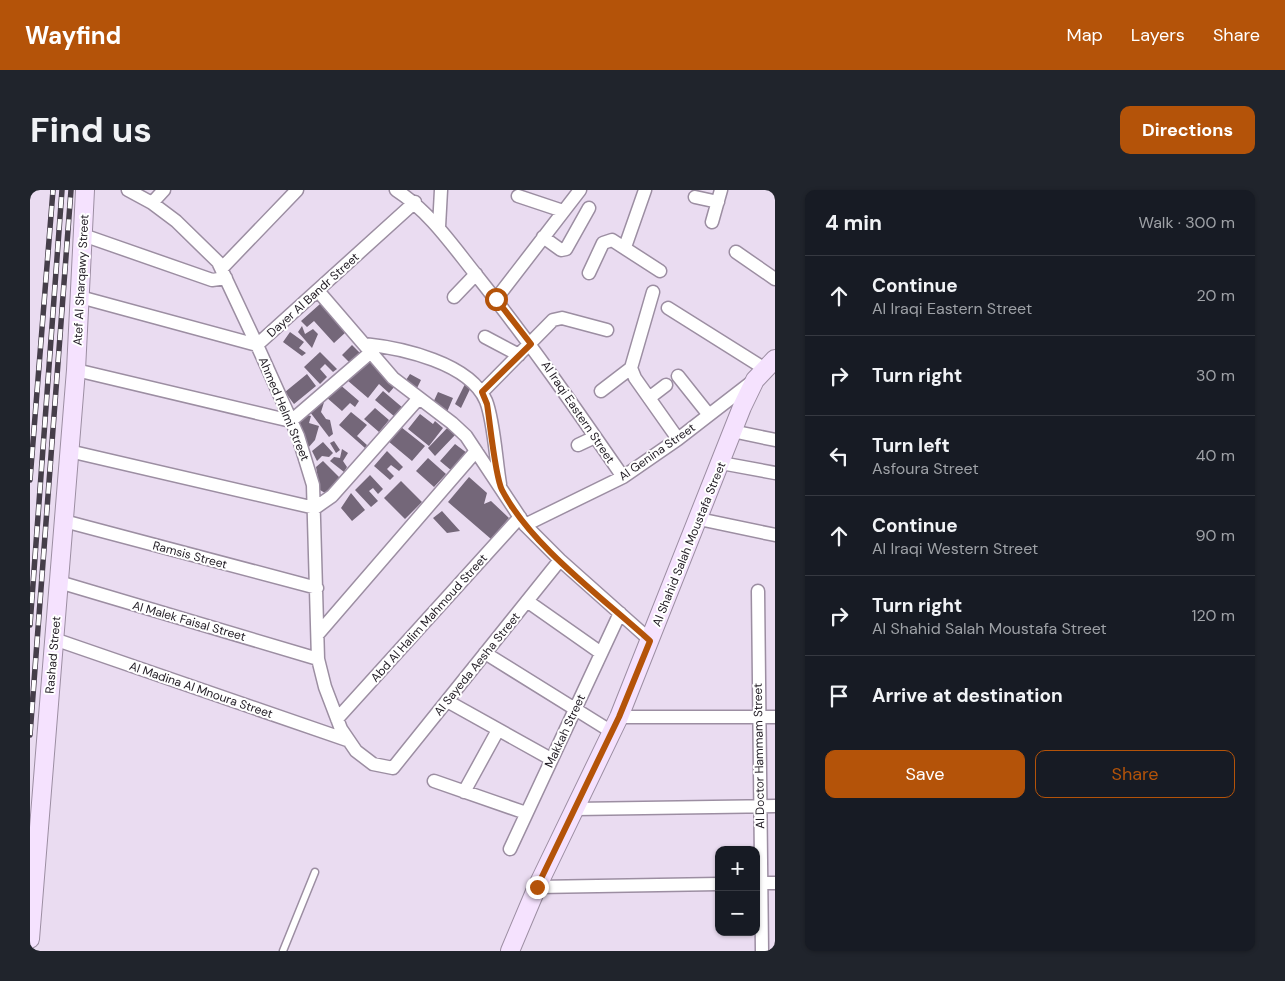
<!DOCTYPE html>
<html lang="en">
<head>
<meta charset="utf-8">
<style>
	:root { --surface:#171b24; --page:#20242c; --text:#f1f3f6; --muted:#9ea1a6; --line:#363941; --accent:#b45309 }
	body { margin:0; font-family:"DM Sans",sans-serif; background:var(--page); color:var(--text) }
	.controls { position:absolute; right:15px; bottom:15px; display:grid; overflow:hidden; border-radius:10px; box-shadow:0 1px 4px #0004 }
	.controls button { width:45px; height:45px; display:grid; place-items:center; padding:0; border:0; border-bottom:1px solid var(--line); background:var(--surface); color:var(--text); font:25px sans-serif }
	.stop { position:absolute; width:15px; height:15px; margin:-11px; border:4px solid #b45309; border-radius:50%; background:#fff }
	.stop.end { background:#b45309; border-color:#fff; box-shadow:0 1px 5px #0008 }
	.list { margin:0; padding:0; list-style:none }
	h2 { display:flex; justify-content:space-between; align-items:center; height:65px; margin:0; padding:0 20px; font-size:21px }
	h2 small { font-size:16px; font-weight:400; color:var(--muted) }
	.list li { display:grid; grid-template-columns:32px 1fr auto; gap:15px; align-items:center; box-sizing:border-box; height:80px; padding:0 20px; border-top:1px solid var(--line) }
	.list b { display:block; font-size:19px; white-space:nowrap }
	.list p { margin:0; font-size:16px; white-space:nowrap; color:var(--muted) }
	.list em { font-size:16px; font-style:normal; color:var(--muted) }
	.actions { display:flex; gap:10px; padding:15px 20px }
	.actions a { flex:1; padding:11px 0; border:1px solid var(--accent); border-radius:10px; text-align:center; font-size:18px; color:var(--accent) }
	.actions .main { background:var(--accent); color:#fff }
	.icon { flex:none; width:28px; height:28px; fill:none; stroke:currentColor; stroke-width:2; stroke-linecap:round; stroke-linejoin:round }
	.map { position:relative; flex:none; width:745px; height:761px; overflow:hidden; border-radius:10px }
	header { display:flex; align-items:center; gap:30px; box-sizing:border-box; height:70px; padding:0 25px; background:var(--accent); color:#fff }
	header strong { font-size:24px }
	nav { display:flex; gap:28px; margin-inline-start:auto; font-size:18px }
	.intro { display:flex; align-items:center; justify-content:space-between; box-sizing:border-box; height:120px; padding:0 30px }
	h1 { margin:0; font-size:35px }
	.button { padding:12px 22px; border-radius:10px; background:var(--accent); color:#fff; font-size:18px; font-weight:700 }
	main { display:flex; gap:30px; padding:0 30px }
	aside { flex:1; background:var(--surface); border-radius:10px; box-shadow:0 1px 4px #0004 }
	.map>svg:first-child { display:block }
	.building { fill:#746779 }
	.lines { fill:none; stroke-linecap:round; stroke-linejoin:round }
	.lane-casing { stroke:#9c8ea2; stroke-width:9 }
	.street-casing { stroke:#9c8ea2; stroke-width:15 }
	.secondary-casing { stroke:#9c8ea2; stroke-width:20 }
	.lane { stroke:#fff; stroke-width:6 }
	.street { stroke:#fff; stroke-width:12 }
	.secondary { stroke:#f5e2fe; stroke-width:18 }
	.rail-casing { stroke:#453e49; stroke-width:5.5 }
	.rail { stroke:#fff; stroke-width:4; stroke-dasharray:11; stroke-linecap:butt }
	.route { stroke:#b45309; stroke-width:6 }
	.labels { text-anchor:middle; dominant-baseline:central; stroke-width:4; stroke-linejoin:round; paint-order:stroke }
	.street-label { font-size:12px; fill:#201b23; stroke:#fff }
</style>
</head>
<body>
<header>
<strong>Wayfind</strong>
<nav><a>Map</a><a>Layers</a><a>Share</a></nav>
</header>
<div class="intro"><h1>Find us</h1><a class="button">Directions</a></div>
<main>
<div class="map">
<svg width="745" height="761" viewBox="0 0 745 761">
	<rect width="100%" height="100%" fill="#eadcf1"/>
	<path class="building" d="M290,114L316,142L304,153L284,131L277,137L271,131Z
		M272,136L275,144L283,139L288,144L282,158L268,142Z
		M260,142L274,152L269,158L276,163L272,166L253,152Z
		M322,155L330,163L320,173L312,165Z
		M290,162L307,179L303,182L295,174L290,179L297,187L290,194L274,177Z
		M338,165L365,196L359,203L349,194L338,208L317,190Z
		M277,184L286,196L264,214L255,202Z
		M380,184L391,190L386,200L374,193Z
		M308,193L329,211L325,217L320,213L312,221L296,207Z
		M435,194L441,197L431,218L425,214Z
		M353,201L373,218L365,227L345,210Z
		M408,202L423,208L417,222L402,215Z
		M295,209L291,222L296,229L300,230L303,244L299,247L280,222Z
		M345,218L359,230L349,242L334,229Z
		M321,222L337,235L327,246L337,255L335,258L309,235Z
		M274,224L281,226L279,233L289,236L285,250L278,258L266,232Z
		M390,224L403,234L405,231L413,238L399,256L378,239Z
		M419,236L426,244L405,266L398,258Z
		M371,237L395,256L382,271L358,251Z
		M304,251L310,260L306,263L300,253Z
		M293,252L303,263L299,267L292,266L287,271L282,261Z
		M425,254L437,263L422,281L410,271Z
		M312,259L318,263L313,271L317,277L314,282L300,271L304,267L310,268Z
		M357,261L373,277L369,281L361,275L357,279L364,286L360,290L344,276Z
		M398,268L416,284L404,297L386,281Z
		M293,271L310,288L295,303L290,300L286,277Z
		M340,285L353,299L348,304L343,298L339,301L348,311L341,317L325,300Z
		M439,287L457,303L454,314L461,311L479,328L461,349L418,312Z
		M371,291L392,312L375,329L354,308Z
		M321,303L335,320L322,331L311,318Z
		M412,321L430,341L417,343L403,328Z"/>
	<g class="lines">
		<g class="lane-casing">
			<path id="lane" d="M253,761L285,682"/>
		</g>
		<g class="street-casing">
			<path id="street" d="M98,0L122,13L146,31L188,72L227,155L268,246L283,295L288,469L295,497L311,539L326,561L343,574L363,578L530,370
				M366,0C400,22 422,55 447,86C499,151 546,219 593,287
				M488,6L533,21
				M665,7L688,12
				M122,13L134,0
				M682,32L691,0
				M409,37L411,0
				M53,45L182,90L196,88
				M513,47L531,60L536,59L559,18
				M595,57L615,0
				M706,62L745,89
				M192,78L267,0
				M559,83L573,53L582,50L630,81
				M289,102L363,188L422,233L436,246L495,335L530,370L621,451
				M623,102L601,178L605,188L648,249
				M50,107L227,155L385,12
				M424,107L446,84
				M466,109L550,0
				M638,118L735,179
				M455,147L489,165
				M334,154C372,158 440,173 456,211C464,231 466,271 470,294
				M46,180L261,231L341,162
				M648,186L679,225
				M571,201L601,178
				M452,202L523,130L532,128L577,140
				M619,208L636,195
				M702,241L745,250
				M548,255L565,247
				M39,261L285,318L302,306L389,208
				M691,273L745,283
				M669,329L745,345
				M34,331L287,398
				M495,335L593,287L648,249L723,191
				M29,392L288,469
				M728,401L732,761
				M497,411L571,463
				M288,444L446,261
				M24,449L317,550
				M455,463L582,542
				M417,511L521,569
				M589,527H745
				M307,529L490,327
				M404,591L496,623
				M434,602L468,540
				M545,619L745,616
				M480,659L590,423
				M726,693H745
				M507,697L689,694"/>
		</g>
		<g class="secondary-casing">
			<path id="secondary" d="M0,749L46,180L55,0
				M480,761L507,697L589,527L712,217L725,190L745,169"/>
		</g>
		<use href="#lane" class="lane"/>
		<use href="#street" class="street"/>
		<use href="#secondary" class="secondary"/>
		<g class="rail-casing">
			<path id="rail" d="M0,290L23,0
				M0,435L32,0
				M0,545L41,0"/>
		</g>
		<use href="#rail" class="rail"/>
	</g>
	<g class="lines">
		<path class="route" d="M466,109L501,154L452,202L457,214C460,232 465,286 472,300C501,356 573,408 620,451L589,527L507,697"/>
	</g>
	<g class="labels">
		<g class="street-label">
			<text transform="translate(51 90) rotate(-87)">Atef Al Sharqawy Street</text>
			<text transform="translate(283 105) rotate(-42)">Dayer Al Bandr Street</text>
			<text transform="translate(254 219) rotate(67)">Ahmed Helmi Street</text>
			<text transform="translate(548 222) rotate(56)">Al Iraqi Eastern Street</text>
			<text transform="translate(627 262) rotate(-35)">Al Genina Street</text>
			<text transform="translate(659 354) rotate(-68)">Al Shahid Salah Moustafa Street</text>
			<text transform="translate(160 365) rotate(15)">Ramsis Street</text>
			<text transform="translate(399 428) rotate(-48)">Abd Al Halim Mahmoud Street</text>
			<text transform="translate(159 431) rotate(16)">Al Malek Faisal Street</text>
			<text transform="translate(23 465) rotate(-85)">Rashad Street</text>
			<text transform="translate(447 474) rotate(-51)">Al Sayeda Aesha Street</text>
			<text transform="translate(171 500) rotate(19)">Al Madina Al Mnoura Street</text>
			<text transform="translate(535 541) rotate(-65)">Makkah Street</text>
			<text transform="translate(729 566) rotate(-91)">Al Doctor Hammam Street</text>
		</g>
	</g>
</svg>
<div class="controls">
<button>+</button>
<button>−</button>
</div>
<div class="stop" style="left:466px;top:109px"></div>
<div class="stop end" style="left:507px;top:697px"></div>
</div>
<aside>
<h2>4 min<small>Walk · 300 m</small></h2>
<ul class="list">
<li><svg class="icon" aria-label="ahead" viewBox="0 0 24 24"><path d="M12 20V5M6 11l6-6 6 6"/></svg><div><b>Continue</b><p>Al Iraqi Eastern Street</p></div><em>20 m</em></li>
<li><svg class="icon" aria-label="right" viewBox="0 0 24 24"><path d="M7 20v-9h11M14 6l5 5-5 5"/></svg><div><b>Turn right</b></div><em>30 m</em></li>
<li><svg class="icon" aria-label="left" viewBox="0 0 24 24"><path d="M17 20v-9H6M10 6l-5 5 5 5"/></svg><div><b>Turn left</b><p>Asfoura Street</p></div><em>40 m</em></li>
<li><svg class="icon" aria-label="ahead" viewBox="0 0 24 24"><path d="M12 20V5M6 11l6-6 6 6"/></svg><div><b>Continue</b><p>Al Iraqi Western Street</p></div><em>90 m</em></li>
<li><svg class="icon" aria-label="right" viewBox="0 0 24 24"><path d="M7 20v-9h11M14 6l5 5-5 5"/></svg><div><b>Turn right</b><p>Al Shahid Salah Moustafa Street</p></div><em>120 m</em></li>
<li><svg class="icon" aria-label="arrive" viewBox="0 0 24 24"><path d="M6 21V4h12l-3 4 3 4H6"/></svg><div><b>Arrive at destination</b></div></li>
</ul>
<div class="actions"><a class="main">Save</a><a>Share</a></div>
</aside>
</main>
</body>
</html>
